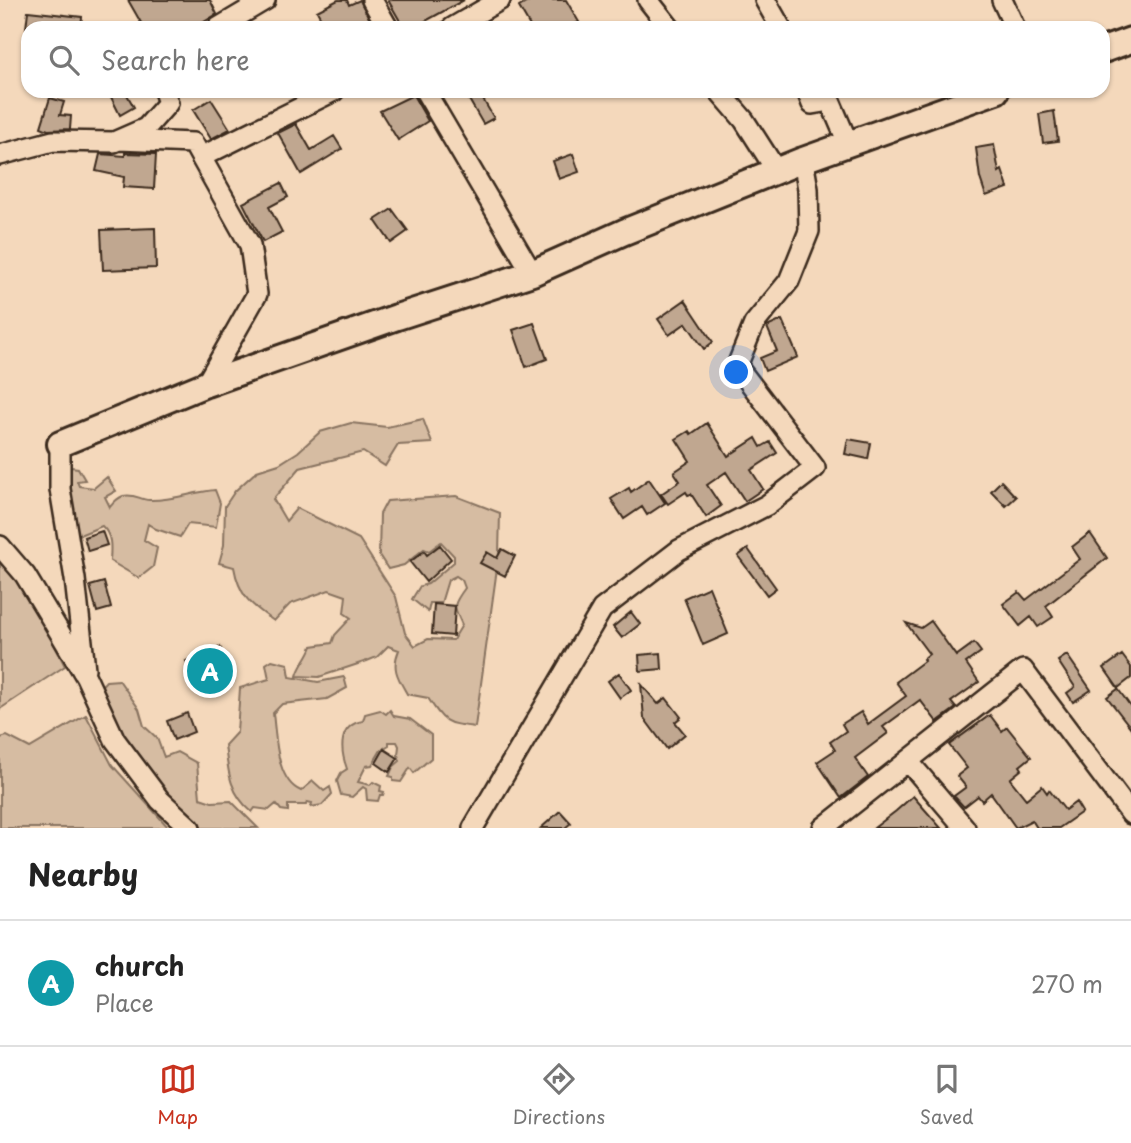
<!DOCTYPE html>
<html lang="en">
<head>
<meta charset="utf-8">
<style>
	:root { --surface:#fff; --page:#f2f2f2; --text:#222; --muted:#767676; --line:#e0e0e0; --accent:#c8321e }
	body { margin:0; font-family:"Playpen Sans",sans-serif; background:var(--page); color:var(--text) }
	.you { position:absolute; left:737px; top:373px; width:24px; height:24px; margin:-18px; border:5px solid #fff; border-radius:50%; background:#1a73e8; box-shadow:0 0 0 10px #1a73e833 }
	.badge { display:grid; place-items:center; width:46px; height:46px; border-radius:50%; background:var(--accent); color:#fff; font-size:23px; font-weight:700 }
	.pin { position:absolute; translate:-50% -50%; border:4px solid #fff; box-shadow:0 2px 7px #0006 }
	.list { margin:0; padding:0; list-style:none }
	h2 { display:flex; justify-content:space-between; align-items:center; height:91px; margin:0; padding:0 28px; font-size:30px }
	h2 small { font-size:23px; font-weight:400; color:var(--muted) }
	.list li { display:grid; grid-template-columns:46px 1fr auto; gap:21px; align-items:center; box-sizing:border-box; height:126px; padding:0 28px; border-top:2px solid var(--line) }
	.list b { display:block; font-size:26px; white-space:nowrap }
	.list p { margin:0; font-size:23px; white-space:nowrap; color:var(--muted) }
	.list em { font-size:23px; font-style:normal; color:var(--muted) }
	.icon { flex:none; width:38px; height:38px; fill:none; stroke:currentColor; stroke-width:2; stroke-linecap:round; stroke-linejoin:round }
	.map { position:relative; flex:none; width:1131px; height:828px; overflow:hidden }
	.search { position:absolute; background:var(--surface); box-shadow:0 2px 5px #0004; left:21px; right:21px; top:21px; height:77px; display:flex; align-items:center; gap:18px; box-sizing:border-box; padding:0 24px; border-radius:21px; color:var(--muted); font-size:26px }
	.sheet { height:217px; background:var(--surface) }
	nav { display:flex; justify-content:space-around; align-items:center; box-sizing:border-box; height:98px; border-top:2px solid var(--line); background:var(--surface); font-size:19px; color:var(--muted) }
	nav a { display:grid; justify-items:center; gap:4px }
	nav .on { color:var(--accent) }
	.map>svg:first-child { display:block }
	.green { fill:#d6bca2; stroke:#887360; stroke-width:2 }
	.building { fill:#c0a790; stroke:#3b2a1e; stroke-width:2 }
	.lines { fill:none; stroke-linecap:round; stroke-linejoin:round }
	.minor-casing { stroke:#3b2a1e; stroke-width:24 }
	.major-casing { stroke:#3b2a1e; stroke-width:30 }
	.minor { stroke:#f4d8bb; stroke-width:19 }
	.major { stroke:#f4d8bb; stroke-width:24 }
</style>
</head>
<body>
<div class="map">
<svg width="1131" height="828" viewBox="0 0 1131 828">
	<rect width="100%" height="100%" fill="#f4d8bb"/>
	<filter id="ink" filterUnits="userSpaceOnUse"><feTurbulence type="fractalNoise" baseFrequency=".0143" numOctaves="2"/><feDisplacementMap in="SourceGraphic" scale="14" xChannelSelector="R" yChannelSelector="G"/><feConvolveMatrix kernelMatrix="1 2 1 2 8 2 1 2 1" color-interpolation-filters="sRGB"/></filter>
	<g filter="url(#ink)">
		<path class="green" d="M423,419L432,443L398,445L385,466L363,452L300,468L273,499L286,521L297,508L359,539L396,597L405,633L415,646L428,639L453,640L462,625C454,606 451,607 465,588L462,580L456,576L448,580L441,603H430L428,612L412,599L420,586L428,584L454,562V556L441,542L429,551L424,549L404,565L388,569L379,555L380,514L387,501L456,496L500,513L499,554L475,727C445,723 445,724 428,698L407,694C398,678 391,668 399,650L388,646L377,657L367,661L319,677L297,676C300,664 308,658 312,646L332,643L335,635L351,618L344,613L346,596L329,590L290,604L274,621C251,605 239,596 234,567L219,563L224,545L225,506L235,491L257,471L279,464L298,452L320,432L351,423L387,427Z
			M71,467L78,468L85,480L77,481L79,486L94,488L107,477L116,491L105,497L110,507C113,503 118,498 123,496C134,493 140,500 149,500C172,501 192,492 215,490L220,503L216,527L188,524L180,537L156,529L148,524L144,540L157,548L153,567L139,578L110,561C111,547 112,535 102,526L77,536L68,485Z
			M0,559L5,562L44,624L65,666L0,709Z
			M272,660L288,664L290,677L318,682L344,677L347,688L327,699L282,704L273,713C276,736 276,781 301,791L313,781L324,791L330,787L332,794L322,805L311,807L312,803L307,802L306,805H288V811L281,810L276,804L269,810L255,808L252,812C230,794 228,772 225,745L237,732L240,688L269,679L266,664Z
			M119,680L139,709L144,726L157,738L164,757L177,752L197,763L200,798L212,802L231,801L258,828H193L176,810L94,694L106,681Z
			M380,710L386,714L390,710L394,716L410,719L431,735V758L414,773L410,768L401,782L393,781V777L389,776L393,767L400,761L398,755L399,746L397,742H389V745L381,750L372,765L366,766L358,782L370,785L373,782L381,786L380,791L384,792L383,795H380L378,801L367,800L366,789L363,787L352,797L341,795L337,781L341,773L347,769C340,750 338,725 363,721L365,714Z
			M86,715L112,765L169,828H0V738L7,736L30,748Z"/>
		<path class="building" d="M128,0H210L217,14L194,28H144Z
			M338,0H347L349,5L360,0L374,28H326L317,11Z
			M388,0H464L413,28H404Z
			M531,0H566L579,22L568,28H531L519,7Z
			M28,11L82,17L81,28H26Z
			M108,91H125L134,107L120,115Z
			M464,91H478L494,118L483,124Z
			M413,95L428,121L398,140L380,111Z
			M50,98L64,102L60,115L71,116L70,129L48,130L41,127Z
			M211,99L230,129L211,139L193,110Z
			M1054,111L1058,141L1043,143L1039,114Z
			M296,124L311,150L334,136L342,149L301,174L278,133Z
			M994,145L999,172L1002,170L1008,188L986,196L980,178L976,148Z
			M125,153L156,154L154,189L123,187L124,177L96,171L100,154L125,156Z
			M573,154L579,172L559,179L553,161Z
			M281,183L288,197L269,207L282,232L263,242L243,203Z
			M392,209L408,231L391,243L375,220Z
			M155,228L156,268L103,270L101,230Z
			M685,300L713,342L704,349L686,323L669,335L658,319Z
			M782,320L798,357L765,371L760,358L777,351L767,327Z
			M534,323L547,359L526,367L513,330Z
			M707,423L728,456L756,438L761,447L770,442L777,453L751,470L763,489L745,501L726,472L707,485L721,506L706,517L691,494L688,495L686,492L668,504L661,494L680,481L674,472L690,461L676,439L689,431L691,434Z
			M848,439L871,443L868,459L845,454Z
			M649,479L665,503L647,515L642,507L624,519L611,499L629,488L631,492Z
			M1001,481L1016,497L1006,506L991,491Z
			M102,531L107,545L88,551L84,537Z
			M1090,533L1107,558L1046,606L1053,617L1038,627L1031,617L1020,626L1003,604L1019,592L1026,600L1080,559L1072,547Z
			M440,545L451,559L426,582L410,562L424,551L427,555Z
			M502,549L515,556L505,576L480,563L487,552L497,558Z
			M748,549L776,588L767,595L738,556Z
			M104,582L111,608L97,612L90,586Z
			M709,587L728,634L703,645L684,598Z
			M434,604L455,606L453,636L432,634Z
			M631,612L640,624L622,638L613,627Z
			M931,621L956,656L974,643L981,652L966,663L979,682L951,702L956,708L937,722L920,700L883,727L888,733L855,758L868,777L841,798L817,762L835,750L830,742L846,731L842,724L861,712L868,724L906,696L896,682L924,661L923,659L929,654L906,623L921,628Z
			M220,647L234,681L200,694L186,661Z
			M661,653L662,669L640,671L639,655Z
			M1067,655L1091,690L1073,702L1067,693L1075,687L1058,661Z
			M1122,655L1131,667V678L1118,688L1104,668Z
			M619,673L631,690L620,698L608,681Z
			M641,684L658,704L666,698L681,717L675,722L685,734L667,749L644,718Z
			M1118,689L1131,707V728L1107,697Z
			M187,713L194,732L174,740L167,721Z
			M990,715L1002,731L1007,727L1031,757L1020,766L1022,769L1010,779L1026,799L1042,786L1047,793L1049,790L1065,810L1076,802L1082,812L1059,828H1037L1032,820L1016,828L991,793L982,801L978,796L964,807L954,796L966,787L957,776L967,768L949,745Z
			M384,749L398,758L389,772L376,763Z
			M913,796L941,828H874L896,811Z
			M560,811L571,823L565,828H541Z"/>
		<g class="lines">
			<g class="minor-casing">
				<path id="minor" d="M372,0L388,28
					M648,0L670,28
					M765,0L781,28
					M1002,0L1015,28
					M218,28L265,0
					M452,28L500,0
					M425,91L532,273
					M719,91L744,120L776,170
					M807,91L812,104L830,101L848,143
					M119,140L193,143L250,245L257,294L206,384
					M0,155L53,141L114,142L146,128L168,103L164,91
					M201,157L334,91
					M60,444V489L75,579L85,669
					M0,546L25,575L57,628L86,677L115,740L160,800L190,828
					M908,761L965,828
					M473,828L602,609L679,550L767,505L815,468L737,366L754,324L789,281L809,231L808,189L803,160
					M823,828L1023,670L1131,814"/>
			</g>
			<g class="major-casing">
				<path id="major" d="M1103,50L1131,40
					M60,444L206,384L397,317L532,273L624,232L803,160L996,91"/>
			</g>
			<use href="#minor" class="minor"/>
			<use href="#major" class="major"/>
		</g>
	</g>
</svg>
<div class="you"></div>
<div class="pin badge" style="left:210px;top:671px;background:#0f9aa8">A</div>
<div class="search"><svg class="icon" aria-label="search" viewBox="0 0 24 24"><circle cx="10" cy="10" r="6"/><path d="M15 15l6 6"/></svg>Search here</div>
</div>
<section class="sheet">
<h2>Nearby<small></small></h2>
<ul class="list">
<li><span class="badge" style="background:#0f9aa8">A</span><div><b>church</b><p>Place</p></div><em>270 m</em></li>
</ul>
</section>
<nav>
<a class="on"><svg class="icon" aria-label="map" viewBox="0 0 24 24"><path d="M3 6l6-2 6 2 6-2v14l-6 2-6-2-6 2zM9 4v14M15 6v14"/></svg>Map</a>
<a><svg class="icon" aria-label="directions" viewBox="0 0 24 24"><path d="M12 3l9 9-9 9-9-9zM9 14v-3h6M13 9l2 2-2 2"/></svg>Directions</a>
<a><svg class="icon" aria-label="saved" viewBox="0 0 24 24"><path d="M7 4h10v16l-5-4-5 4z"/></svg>Saved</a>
</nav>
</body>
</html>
